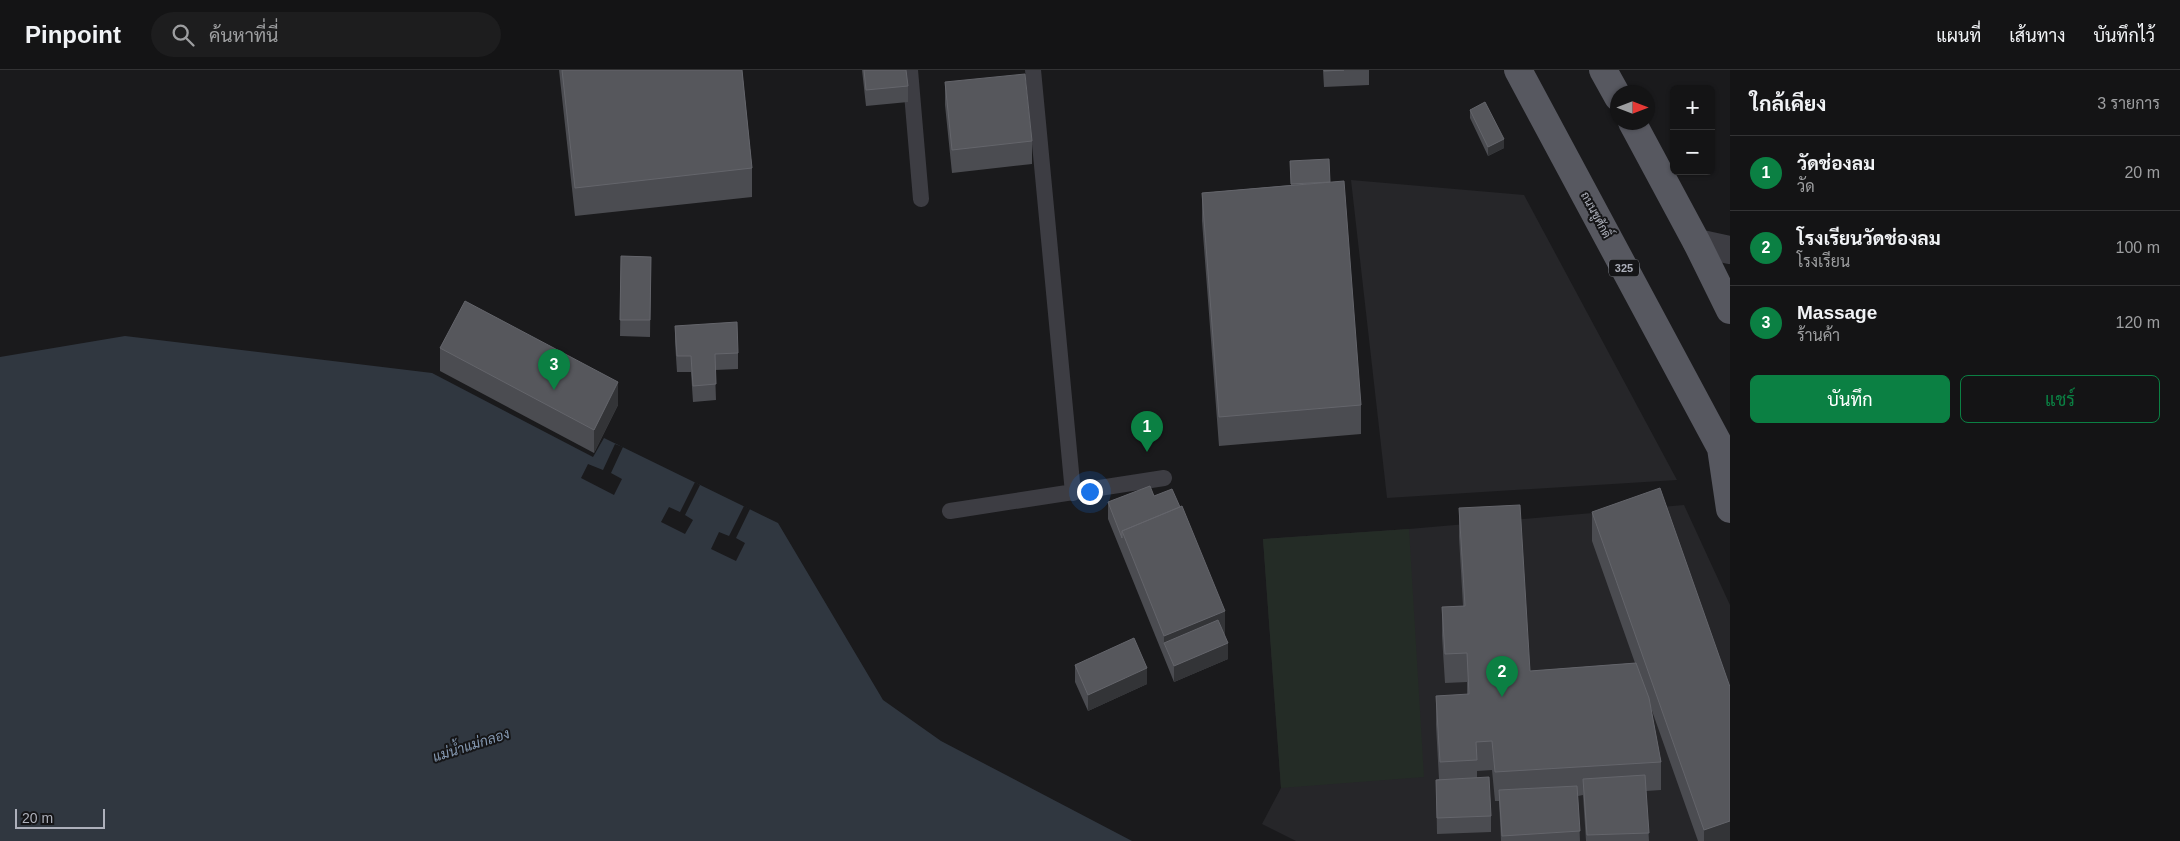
<!DOCTYPE html>
<html lang="th">
<head>
<meta charset="utf-8">
<style>
	:root { --surface:#141415; --page:#1d1d1e; --text:#f1f3f6; --muted:#9d9ea0; --line:#333334; --accent:#0b8043 }
	body { margin:0; font-family:Arial,Sarabun,sans-serif; background:var(--page); color:var(--text) }
	.controls { position:absolute; right:15px; top:15px; display:grid; overflow:hidden; border-radius:8px; box-shadow:0 1px 4px #0004 }
	.controls button { width:45px; height:45px; display:grid; place-items:center; padding:0; border:0; border-bottom:1px solid var(--line); background:var(--surface); color:var(--text); font:25px sans-serif }
	.compass { position:absolute; left:1610px; top:15px; width:45px; height:45px; border-radius:50%; background:var(--surface); box-shadow:0 1px 4px #0004; rotate:90deg }
	.scale { position:absolute; left:15px; bottom:12px; width:90px; box-sizing:border-box; padding-left:5px; border:2px solid #adb0bb; border-top:0; font-size:14px; line-height:18px; white-space:nowrap; color:#adb0bb; -webkit-text-stroke:4px #151517; paint-order:stroke }
	.you { position:absolute; left:1089px; top:421px; width:18px; height:18px; margin:-12px; border:4px solid #fff; border-radius:50%; background:#1a73e8; box-shadow:0 0 0 8px #1a73e833 }
	.badge { display:grid; place-items:center; width:32px; height:32px; border-radius:50%; background:var(--accent); color:#fff; font-size:16px; font-weight:700 }
	.pin { position:absolute; translate:-50% -41px; filter:drop-shadow(0 1px 2px #0008) }
	.pin::after { content:''; position:absolute; top:26px; width:18px; height:15px; background:inherit; clip-path:polygon(0 0,100% 0,50% 100%) }
	.list { margin:0; padding:0; list-style:none }
	h2 { display:flex; justify-content:space-between; align-items:center; height:65px; margin:0; padding:0 20px; font-size:21px }
	h2 small { font-size:16px; font-weight:400; color:var(--muted) }
	.list li { display:grid; grid-template-columns:32px 1fr auto; gap:15px; align-items:center; box-sizing:border-box; height:75px; padding:0 20px; border-top:1px solid var(--line) }
	.list b { display:block; font-size:19px; white-space:nowrap }
	.list p { margin:0; font-size:16px; white-space:nowrap; color:var(--muted) }
	.list em { font-size:16px; font-style:normal; color:var(--muted) }
	.actions { display:flex; gap:10px; padding:15px 20px }
	.actions a { flex:1; padding:11px 0; border:1px solid var(--accent); border-radius:8px; text-align:center; font-size:18px; color:var(--accent) }
	.actions .main { background:var(--accent); color:#fff }
	.icon { flex:none; width:28px; height:28px; fill:none; stroke:currentColor; stroke-width:2; stroke-linecap:round; stroke-linejoin:round }
	.map { position:relative; flex:none; width:1730px; height:771px; overflow:hidden }
	header { display:flex; align-items:center; gap:30px; box-sizing:border-box; height:70px; padding:0 25px; background:var(--surface); border-bottom:1px solid var(--line) }
	header strong { font-size:24px }
	nav { display:flex; gap:28px; margin-inline-start:auto; font-size:18px }
	.search { width:350px; height:45px; background:var(--page); display:flex; align-items:center; gap:12px; box-sizing:border-box; padding:0 18px; border-radius:28px; color:var(--muted); font-size:19px }
	main { display:flex }
	aside { flex:1; background:var(--surface) }
	.map>svg:first-child { display:block }
	.built { fill:#262629 }
	.green { fill:#242c26 }
	.water { fill:#303740 }
	.pier { fill:#1a1a1c }
	.lines { fill:none; stroke-linecap:round; stroke-linejoin:round }
	.lane { stroke:#3d3d43; stroke-width:16 }
	.street { stroke:#3d3d43; stroke-width:28 }
	.primary { stroke:#575860; stroke-width:28 }
	.wall { fill:#4b4c51 }
	.shaded-wall { fill:#333437 }
	.building { fill:#56575c; stroke:#64656b }
	.labels { text-anchor:middle; dominant-baseline:central; stroke-width:4; stroke-linejoin:round; paint-order:stroke }
	.shield { fill:#151517; stroke:#7f828a; stroke-width:1 }
	.shield-label { font-size:11px; font-weight:bold; fill:#adb0bb }
	.street-label { font-size:12px; fill:#adb0bb; stroke:#151517 }
	.water-label { font-size:14px; font-style:italic; fill:#869ab3; stroke:#151517 }
</style>
</head>
<body>
<header>
<strong>Pinpoint</strong>
<div class="search"><svg class="icon" aria-label="search" viewBox="0 0 24 24"><circle cx="10" cy="10" r="6"/><path d="M15 15l6 6"/></svg>ค้นหาที่นี่</div>
<nav><a>แผนที่</a><a>เส้นทาง</a><a>บันทึกไว้</a></nav>
</header>
<main>
<div class="map">
<svg width="1730" height="771" viewBox="0 0 1730 771">
	<rect width="100%" height="100%" fill="#1a1a1c"/>
	<path class="built" d="M1351,110L1524,125L1677,410L1387,428Z
		M1684,435L1730,535V771H1296L1262,754L1281,718L1263,469L1409,459Z"/>
	<path class="green" d="M1409,459L1424,707L1281,718L1263,469Z"/>
	<path class="water" d="M125,266L432,303L593,387L604,368L778,453L883,630L941,671L1132,771H0V287Z"/>
	<path class="pier" d="M615,374L623,377L611,403L622,409L614,425L581,408L588,394L603,400Z
		M695,412L700,415L685,445L693,450L685,464L661,452L669,437L680,442Z
		M744,436L750,439L736,468L745,473L736,491L711,479L719,462L729,466Z"/>
	<g class="lines">
		<path class="lane" d="M910,0L921,129
			M1033,0L1073,423
			M950,441L1164,408"/>
		<path class="street" d="M1697,173L1730,180"/>
		<path class="primary" d="M1518,0L1730,395
			M1603,0L1618,27
			M1632,52L1697,173L1730,240
			M1721,378L1730,439"/>
	</g>
	<path class="wall" d="M559,0H742L752,98V127L575,146Z
		M862,0H906L908,16V32L866,36Z
		M1323,0H1369V15L1324,17Z
		M945,12L1032,71V94L952,103L945,35Z
		M1470,40L1504,78L1488,86L1470,48Z
		M1290,91L1330,112L1361,335V364L1219,376L1202,151V123L1291,115Z
		M621,186L651,187L650,267L620,266Z
		M675,256L738,283V299L715,300L716,330L693,332L691,302H677L675,272Z
		M440,278L618,335L594,383L440,301Z
		M1154,426L1225,564H1224L1228,589L1174,612L1108,449V432Z
		M1459,438L1530,601L1635,593L1592,471V442L1730,771H1698L1651,638L1661,692V720L1646,721L1649,771H1586L1583,725L1578,726L1580,771H1501L1499,731H1495L1492,700L1477,701V708L1491,746V762L1437,764L1436,710L1439,709L1436,655V626L1467,625V612L1445,613L1442,566V537L1463,536L1459,467Z
		M1075,595L1147,614L1088,641L1075,612Z"/>
	<path class="shaded-wall" d="M1504,69V78L1488,86V77Z
		M618,312V335L594,383V360Z
		M1225,541V564L1170,587L1164,573V566Z
		M1228,573V589L1174,612V596Z
		M1147,598V614L1088,641V625Z
		M1730,751V771H1704V760Z"/>
	<path class="building" d="M562,0H742L752,98L575,118Z
		M864,0H906L908,16L866,20Z
		M1324,0H1344L1324,1Z
		M1025,4L1032,71L952,80L945,12Z
		M1485,32L1504,69L1488,77L1470,40Z
		M1329,89L1330,112L1291,114L1290,91Z
		M1344,111L1361,335L1219,347L1202,123Z
		M621,186L651,187L650,250H620Z
		M465,231L618,312L594,360L440,278Z
		M737,252L738,283L715,284L716,314L693,316L691,286H677L675,256Z
		M1150,416L1154,426L1172,419L1180,437L1122,461V468L1108,432Z
		M1660,418L1730,617V751L1704,760L1592,442Z
		M1520,435L1530,601L1636,593L1649,628L1661,692L1495,702L1492,671L1476,672L1477,690L1440,692L1436,626L1469,624L1467,583L1445,584L1442,537L1465,536L1459,438Z
		M1182,436L1225,541L1164,566L1122,461Z
		M1218,550L1228,573L1174,596L1164,573Z
		M1134,568L1147,598L1088,625L1075,595Z
		M1645,705L1649,763L1587,765L1583,709Z
		M1489,707L1491,746L1437,748L1436,710Z
		M1577,716L1580,761L1502,766L1499,720Z"/>
	<g class="labels">
		<rect class="shield" x="1609" y="189.5" width="30" height="17" rx="4"/>
		<g class="shield-label">
			<text x="1624" y="198">325</text>
		</g>
		<g class="street-label">
			<text transform="translate(1596 145) rotate(62)">ถนนชูศักดิ์</text>
		</g>
		<g class="water-label">
			<text transform="translate(471 675) rotate(-18)">แม่น้ำแม่กลอง</text>
		</g>
	</g>
</svg>
<div class="controls">
<button>+</button>
<button>−</button>
</div>
<svg class="compass" viewBox="-18 -18 36 36"><path d="M0-13l5 13h-10z" fill="#e53935"/><path d="M0 13l5-13h-10z" fill="#9d9ea0"/></svg>
<div class="scale">20 m</div>
<div class="you"></div>
<div class="pin badge" style="left:1147px;top:382px">1</div>
<div class="pin badge" style="left:1502px;top:627px">2</div>
<div class="pin badge" style="left:554px;top:320px">3</div>
</div>
<aside>
<h2>ใกล้เคียง<small>3 รายการ</small></h2>
<ul class="list">
<li><span class="badge">1</span><div><b>วัดช่องลม</b><p>วัด</p></div><em>20 m</em></li>
<li><span class="badge">2</span><div><b>โรงเรียนวัดช่องลม</b><p>โรงเรียน</p></div><em>100 m</em></li>
<li><span class="badge">3</span><div><b>Massage</b><p>ร้านค้า</p></div><em>120 m</em></li>
</ul>
<div class="actions"><a class="main">บันทึก</a><a>แชร์</a></div>
</aside>
</main>
</body>
</html>
